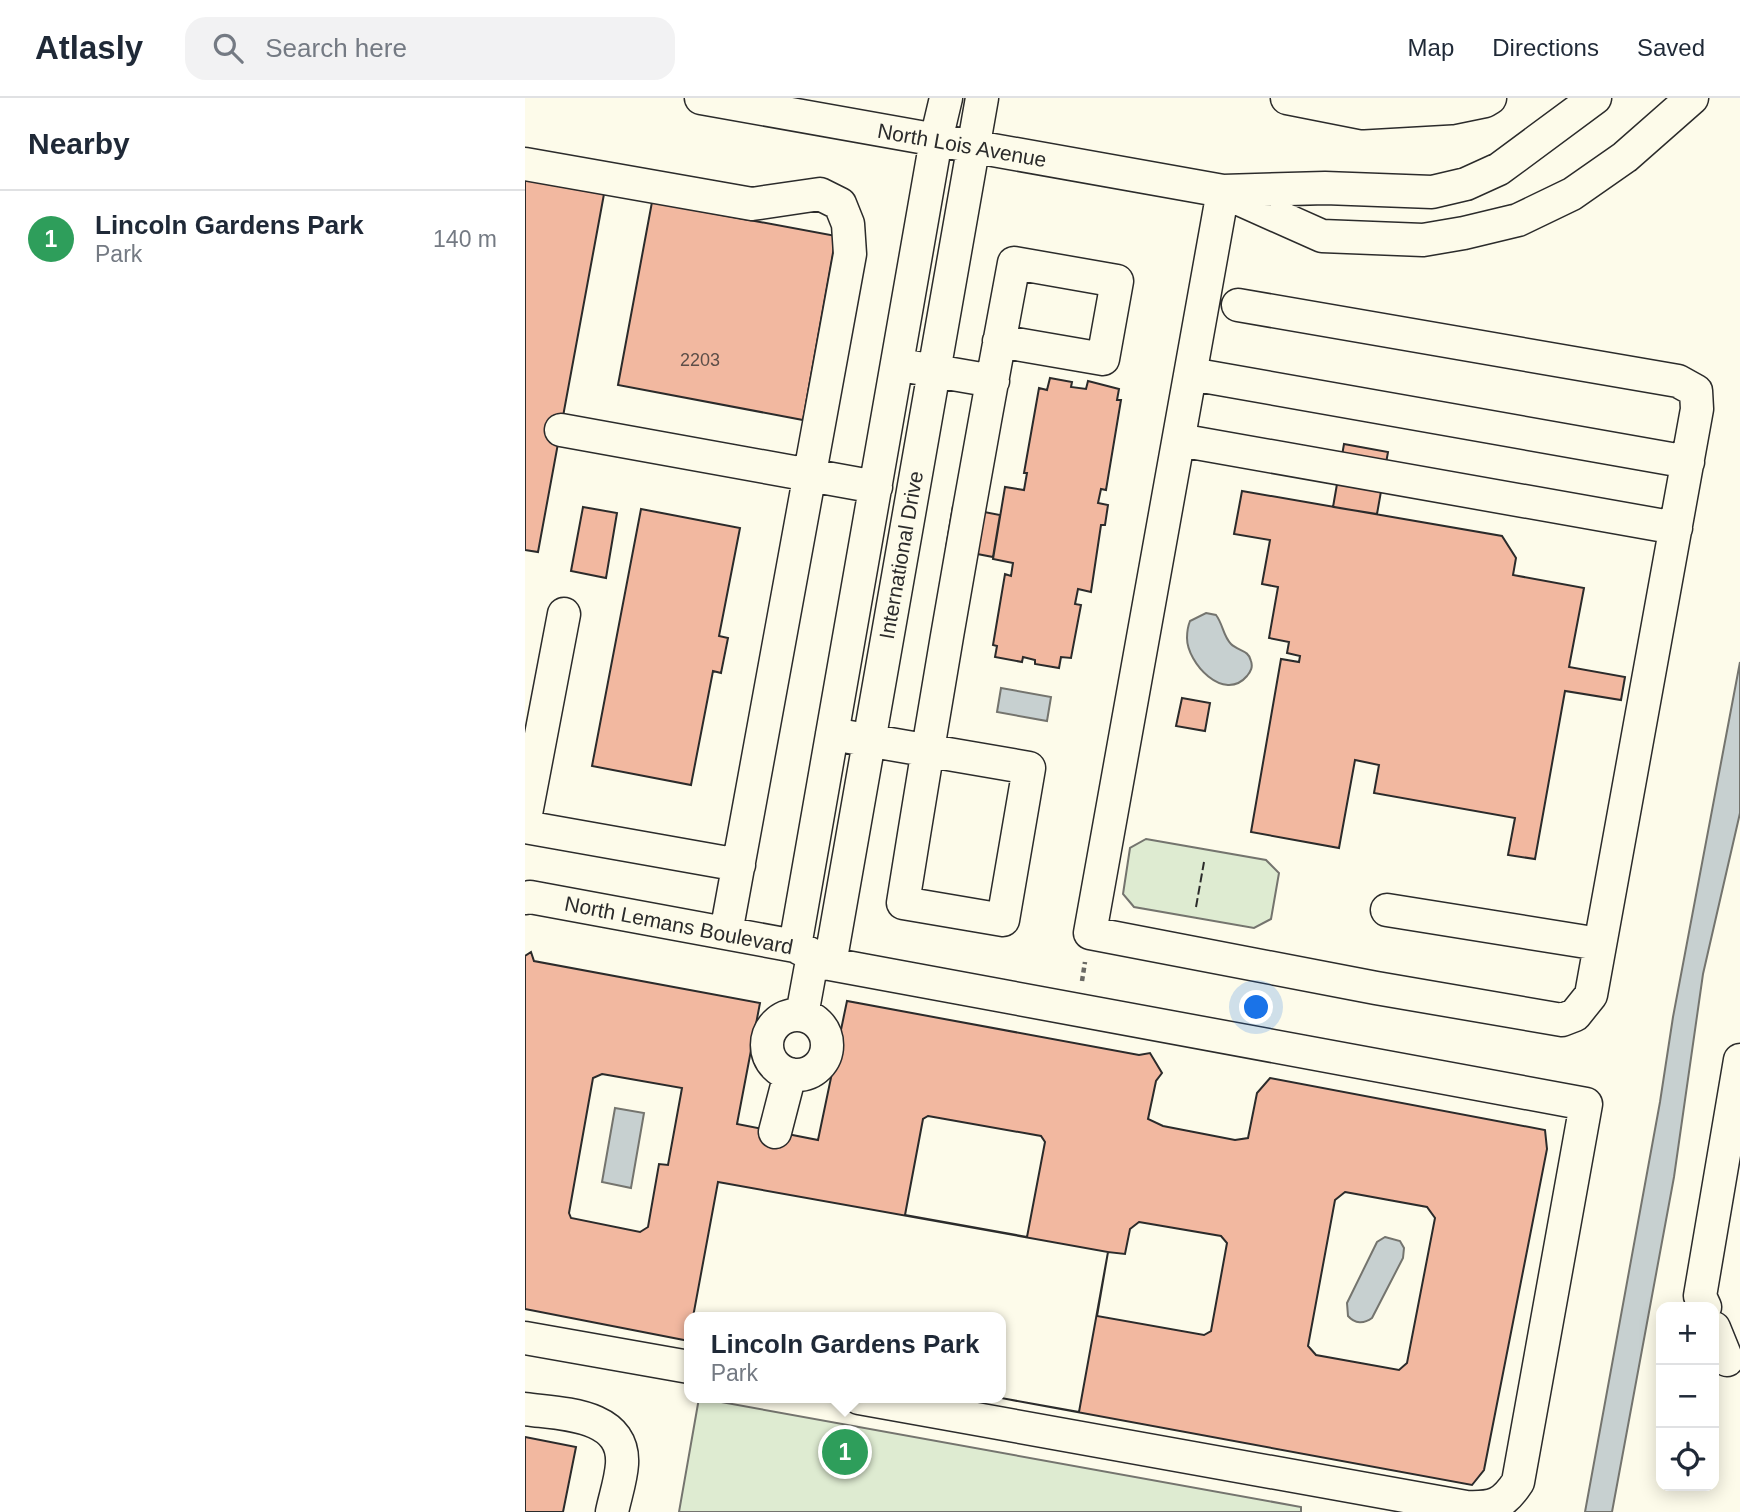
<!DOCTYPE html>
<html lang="en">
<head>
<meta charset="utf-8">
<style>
	:root { --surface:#fff; --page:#f2f2f3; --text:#1f2937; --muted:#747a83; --line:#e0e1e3; --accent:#c62828 }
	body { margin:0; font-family:Helvetica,sans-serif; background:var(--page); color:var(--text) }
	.controls { position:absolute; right:21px; bottom:21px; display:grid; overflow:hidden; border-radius:14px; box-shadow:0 4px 18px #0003 }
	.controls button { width:63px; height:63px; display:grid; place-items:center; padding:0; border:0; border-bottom:2px solid var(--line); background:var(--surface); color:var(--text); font:35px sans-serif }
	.you { position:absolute; left:732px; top:910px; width:24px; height:24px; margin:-18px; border:5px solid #fff; border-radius:50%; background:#1a73e8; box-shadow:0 0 0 10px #1a73e833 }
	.badge { display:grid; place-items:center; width:46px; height:46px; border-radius:50%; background:var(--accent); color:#fff; font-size:23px; font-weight:700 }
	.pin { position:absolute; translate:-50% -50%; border:4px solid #fff; box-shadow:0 2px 7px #0006 }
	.popup { position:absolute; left:159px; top:1214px; width:322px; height:91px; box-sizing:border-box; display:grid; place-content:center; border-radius:14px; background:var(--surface); filter:drop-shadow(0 2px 5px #0005); font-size:23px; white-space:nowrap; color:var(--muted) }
	.popup b { font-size:26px; color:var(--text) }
	.popup::after { content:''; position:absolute; left:50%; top:100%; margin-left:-14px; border:14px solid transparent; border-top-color:var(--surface) }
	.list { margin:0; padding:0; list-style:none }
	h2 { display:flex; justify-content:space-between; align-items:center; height:91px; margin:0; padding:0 28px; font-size:30px }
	h2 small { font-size:23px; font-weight:400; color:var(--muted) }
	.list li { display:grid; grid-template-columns:46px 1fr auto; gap:21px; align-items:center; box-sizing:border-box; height:98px; padding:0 28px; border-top:2px solid var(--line) }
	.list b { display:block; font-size:26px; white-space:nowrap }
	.list p { margin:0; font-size:23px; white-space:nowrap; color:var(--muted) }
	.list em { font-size:23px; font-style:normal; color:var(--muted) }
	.icon { flex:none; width:38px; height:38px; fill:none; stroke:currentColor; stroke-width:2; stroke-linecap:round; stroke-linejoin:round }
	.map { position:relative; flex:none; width:1215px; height:1414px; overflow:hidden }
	header { display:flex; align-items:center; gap:42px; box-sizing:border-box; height:98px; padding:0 35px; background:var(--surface); border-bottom:2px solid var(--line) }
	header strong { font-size:33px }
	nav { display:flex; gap:38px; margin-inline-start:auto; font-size:24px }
	.search { width:490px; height:63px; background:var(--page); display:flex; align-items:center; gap:18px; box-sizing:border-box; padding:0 24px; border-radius:21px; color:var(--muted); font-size:26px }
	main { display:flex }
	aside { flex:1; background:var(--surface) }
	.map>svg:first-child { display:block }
	.green { fill:#deebd1; stroke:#74746e; stroke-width:2 }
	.water { fill:#c7d0d0; stroke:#74746e; stroke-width:2 }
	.building { fill:#f2b8a0; stroke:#2b2b2b; stroke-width:2; fill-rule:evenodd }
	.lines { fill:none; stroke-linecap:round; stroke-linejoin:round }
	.minor-casing { stroke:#2b2b2b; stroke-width:35 }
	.path { stroke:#6a6964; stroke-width:4.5; stroke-dasharray:5 3.5; stroke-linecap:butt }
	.minor { stroke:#fdfbea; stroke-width:32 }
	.fence { stroke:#2b2b2b; stroke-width:2; stroke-dasharray:9 3.5; stroke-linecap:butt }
	.labels { text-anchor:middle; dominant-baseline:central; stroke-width:5; stroke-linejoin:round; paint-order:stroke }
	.number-label { font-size:18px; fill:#5d4e48 }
	.street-label { font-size:21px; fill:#2b2b2b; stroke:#fdfbea }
</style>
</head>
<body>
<header>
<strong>Atlasly</strong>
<div class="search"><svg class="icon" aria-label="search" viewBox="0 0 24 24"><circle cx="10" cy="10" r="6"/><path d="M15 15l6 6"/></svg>Search here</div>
<nav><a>Map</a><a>Directions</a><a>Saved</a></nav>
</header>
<main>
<aside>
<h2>Nearby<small></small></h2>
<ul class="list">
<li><span class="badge" style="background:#2e9e5b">1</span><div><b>Lincoln Gardens Park</b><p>Park</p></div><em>140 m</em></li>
</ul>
</aside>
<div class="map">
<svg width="1215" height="1414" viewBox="0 0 1215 1414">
	<rect width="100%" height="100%" fill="#fdfbea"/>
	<path class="green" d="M621,741L741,762L754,775L746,821L729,830L609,809L598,796L605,750Z
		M174,1300L776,1409V1414H154Z"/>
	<path class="water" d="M681,515L691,517C698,526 698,538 706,546C713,553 724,552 726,563C728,569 726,573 722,578C699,605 662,565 662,540C662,535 663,528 665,523Z
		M1215,564V715L1178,876L1149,1079L1087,1414H1060L1135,1004L1148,919Z
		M476,590L526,599L522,623L472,614Z
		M90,1010L119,1015L106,1090L77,1084Z
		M860,1139L875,1143L879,1150L878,1160L847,1220C839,1226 830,1226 823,1218L822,1205L852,1144Z"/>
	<path class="building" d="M0,82L79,96L13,454L0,452Z
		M127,104L311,138L278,322L93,287Z
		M525,280L547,284L546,289L561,291L563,283L594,291L592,302H596L581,392L576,391L573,405L583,407L580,427H576L566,494L553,491L550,506L556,507L546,560L536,559L534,570L510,566V562L498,559L497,564L470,559L472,548L468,547L480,476L486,478L488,465L468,461L480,389L499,392L502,375H499L514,290L522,292Z
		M819,346L863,354L852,416L808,409Z
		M717,393L977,438L991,460L988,477L1059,490L1044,569L1100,579L1096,602L1040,593L1010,761L983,757L990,720L849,695L854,667L830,662L814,750L726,734L756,561L774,564L775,558L762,555L764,544L744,540L753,489L737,486L745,442L709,436Z
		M428,408L475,417L468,459L421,450Z
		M58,409L92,415L81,480L46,473Z
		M116,411L215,430L194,538L203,540L196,575L188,573L166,687L67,668Z
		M657,600L685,605L680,633L651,628Z
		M6,854L9,863L235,905L212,1026L293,1042L322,903L614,957L625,955L637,975L631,983L623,1021L638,1028L710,1042L723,1040L732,995L745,980L1020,1032L1022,1051L959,1372L947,1387L476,1300V1219H164V1243L0,1211V858ZM77,976L157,990L143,1067L134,1066L123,1129L115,1134L46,1120L44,1115L68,980ZM403,1018L516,1038L520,1044L502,1139L380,1117L398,1021ZM820,1094L902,1109L910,1120L882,1265L874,1272L791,1257L783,1248L810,1102ZM614,1124L696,1138L702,1145L686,1233L679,1237L572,1218L583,1154L600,1156L605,1131Z
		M193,1084L583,1154L554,1314L476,1300V1219H168Z
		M0,1339L51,1349L38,1414H0Z"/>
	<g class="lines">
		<g class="minor-casing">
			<path id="minor" d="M176,0L698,93L800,90L907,94L941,86L974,71L1070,0
				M762,0L838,15L926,10L960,3L965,0
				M0,66L227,106L295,96L315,106L323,126L325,156L201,835
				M698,93L565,835L851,890L1037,922L1050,917L1066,897L1172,311L1171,293L1153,283L713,207
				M705,97L797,138L898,142L939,135L993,122L1047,96L1100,59L1167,0
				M387,269L468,283
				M666,276L1163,364
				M36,332L351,389
				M654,342L1151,430
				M307,636C373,647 438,659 504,670L478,822L378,805C412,591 449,378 489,165L592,183L578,261L474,243
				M0,721L39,516
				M0,729L214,767
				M0,800L5,799L270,848L305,866L1061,1006L993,1384C978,1407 968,1410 941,1409L334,1300
				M862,812L1074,846
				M270,848L411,42L421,0
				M305,866L457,0
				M277,917L288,857
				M242 947a30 30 0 1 1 60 0a30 30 0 1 1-60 0Z
				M250,1034L265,976
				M1180,1209L1175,1198L1215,962
				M1189,1230L1202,1262
				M0,1240L164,1269
				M0,1311C35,1316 100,1315 97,1366C96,1382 90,1399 87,1414"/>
		</g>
		<path class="path" d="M557,883L560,864"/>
		<use href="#minor" class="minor"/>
		<path class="fence" d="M671,809L679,764"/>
	</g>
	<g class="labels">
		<g class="number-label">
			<text x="175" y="262">2203</text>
		</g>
		<g class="street-label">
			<text transform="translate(437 47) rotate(10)">North Lois Avenue</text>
			<text transform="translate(376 457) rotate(-80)">International Drive</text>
			<text transform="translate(154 827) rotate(11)">North Lemans Boulevard</text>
		</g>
	</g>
</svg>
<div class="controls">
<button>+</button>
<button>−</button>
<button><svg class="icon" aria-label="locate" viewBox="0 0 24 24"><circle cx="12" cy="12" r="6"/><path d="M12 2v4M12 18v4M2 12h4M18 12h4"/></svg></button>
</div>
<div class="you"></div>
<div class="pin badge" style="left:320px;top:1354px;background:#2e9e5b">1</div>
<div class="popup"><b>Lincoln Gardens Park</b>Park</div>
</div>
</main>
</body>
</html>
